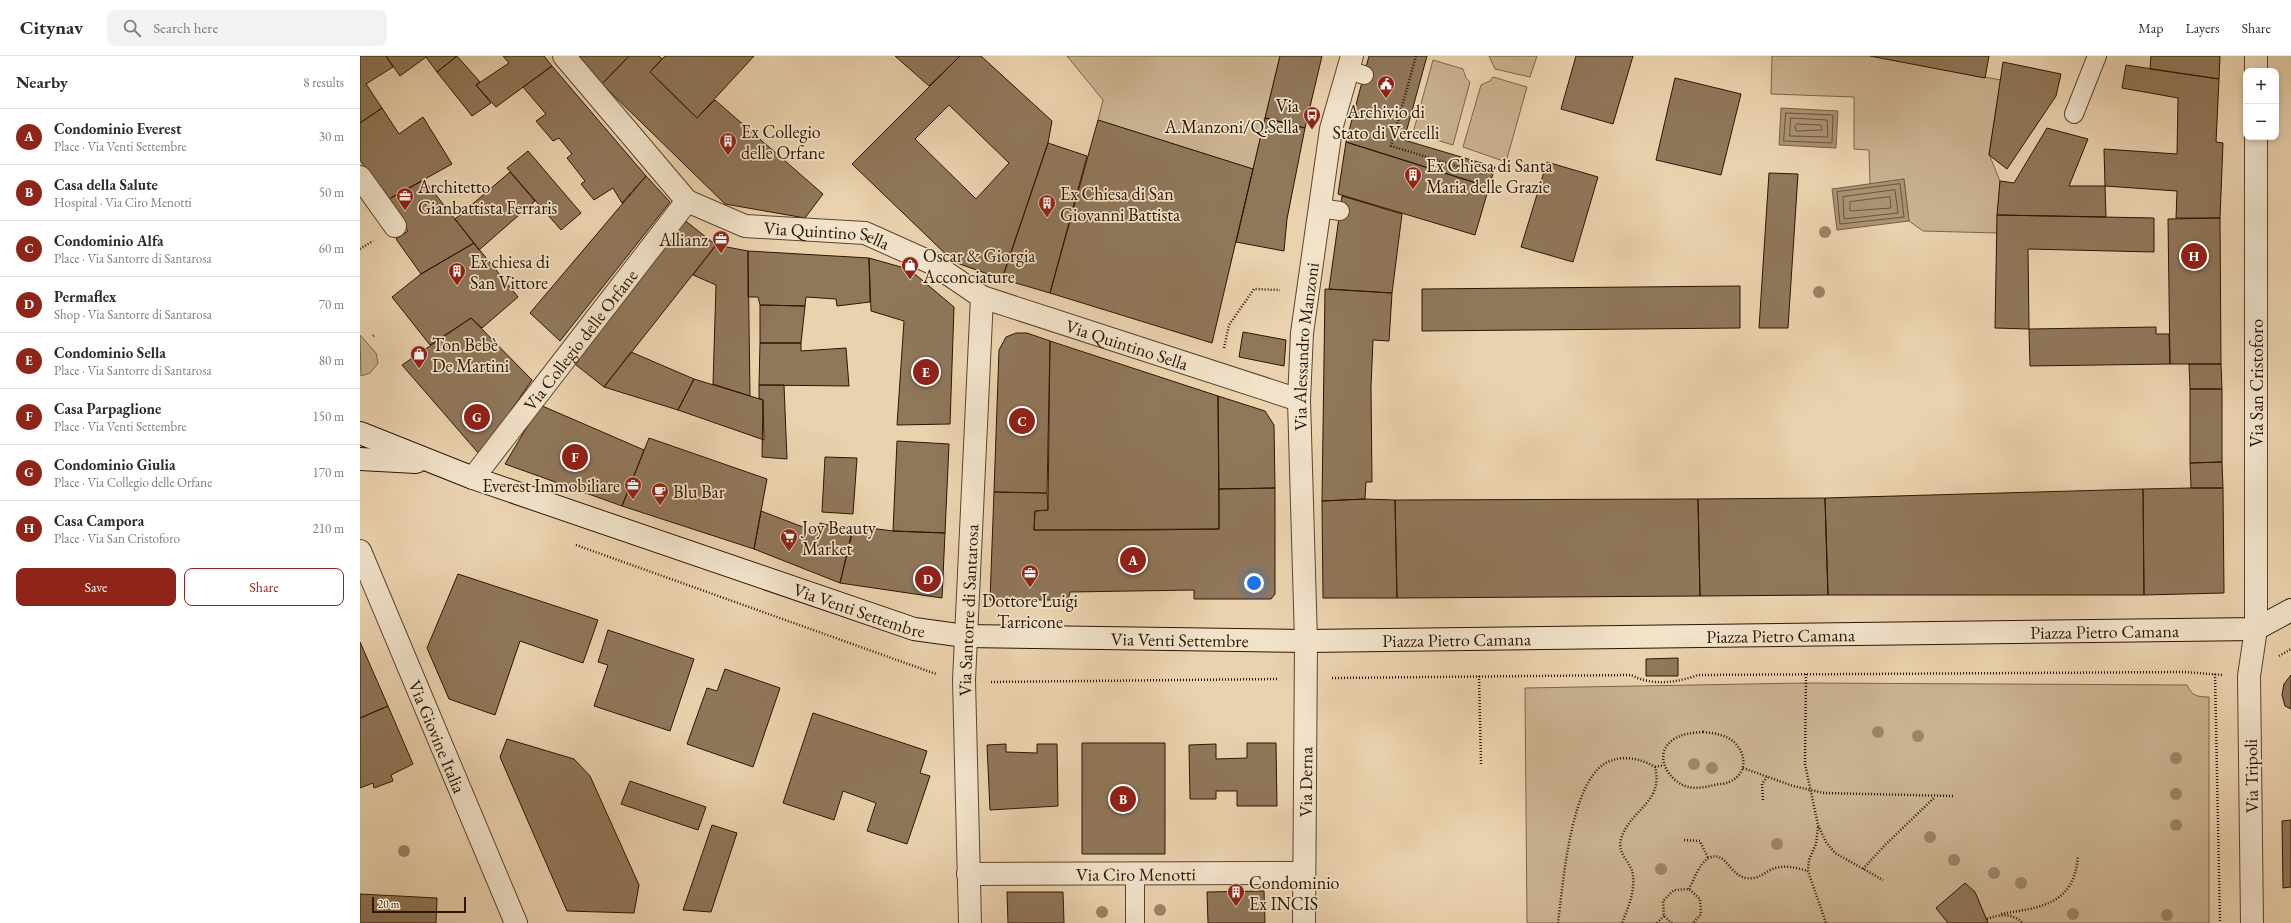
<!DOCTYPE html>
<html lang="en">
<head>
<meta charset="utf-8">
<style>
	:root { --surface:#fff; --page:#f2f2f3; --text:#2b2b33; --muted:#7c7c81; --line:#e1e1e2; --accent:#8f2418 }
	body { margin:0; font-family:"EB Garamond",serif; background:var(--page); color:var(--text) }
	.controls { position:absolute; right:12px; top:12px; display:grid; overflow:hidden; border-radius:8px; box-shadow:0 2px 6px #0003 }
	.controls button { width:36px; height:36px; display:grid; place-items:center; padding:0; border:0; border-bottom:1px solid var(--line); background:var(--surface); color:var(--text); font:20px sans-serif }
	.scale { position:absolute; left:12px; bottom:10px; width:94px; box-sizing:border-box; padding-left:4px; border:2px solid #2e1500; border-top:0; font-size:11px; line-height:14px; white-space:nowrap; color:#2e1500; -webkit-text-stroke:3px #f1e2ca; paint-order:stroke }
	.you { position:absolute; left:894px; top:527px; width:14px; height:14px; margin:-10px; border:3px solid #fff; border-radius:50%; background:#1a73e8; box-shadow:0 0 0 6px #1a73e833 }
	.badge { display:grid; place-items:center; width:26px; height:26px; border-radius:50%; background:var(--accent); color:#fff; font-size:13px; font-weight:700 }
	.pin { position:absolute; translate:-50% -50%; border:2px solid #fff; box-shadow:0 1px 4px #0006 }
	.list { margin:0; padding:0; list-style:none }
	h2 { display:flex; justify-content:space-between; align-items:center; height:52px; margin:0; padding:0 16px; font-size:17px }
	h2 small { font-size:13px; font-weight:400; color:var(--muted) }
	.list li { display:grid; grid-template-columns:26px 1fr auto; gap:12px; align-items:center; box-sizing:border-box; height:56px; padding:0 16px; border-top:1px solid var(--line) }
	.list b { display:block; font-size:15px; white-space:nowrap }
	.list p { margin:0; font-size:13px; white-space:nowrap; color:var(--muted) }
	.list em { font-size:13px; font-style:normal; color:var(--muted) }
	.actions { display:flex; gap:8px; padding:12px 16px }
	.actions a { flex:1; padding:9px 0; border:1px solid var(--accent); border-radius:8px; text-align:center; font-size:14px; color:var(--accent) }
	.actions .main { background:var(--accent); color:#fff }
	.icon { flex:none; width:22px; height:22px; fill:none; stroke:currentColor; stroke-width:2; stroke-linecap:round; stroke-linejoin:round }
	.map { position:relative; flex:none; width:1931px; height:867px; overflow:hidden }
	header { display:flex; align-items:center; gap:24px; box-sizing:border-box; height:56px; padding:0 20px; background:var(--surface); border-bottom:1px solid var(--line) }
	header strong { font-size:19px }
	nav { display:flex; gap:22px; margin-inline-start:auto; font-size:14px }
	.search { width:280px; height:36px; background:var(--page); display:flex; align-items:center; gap:10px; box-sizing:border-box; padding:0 14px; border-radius:8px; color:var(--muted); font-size:15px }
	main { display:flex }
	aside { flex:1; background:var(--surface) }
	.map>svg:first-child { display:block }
	.green { fill:#cab290; stroke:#7c6448 }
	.water { fill:#aa9273; stroke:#786045 }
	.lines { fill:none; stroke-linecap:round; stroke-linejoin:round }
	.shore { stroke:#6c543a; stroke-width:1 }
	.building { fill:#90775a; stroke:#2e1500; fill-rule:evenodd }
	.lane-casing { stroke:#5d442c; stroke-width:20 }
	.street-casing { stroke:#5d442c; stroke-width:24 }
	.secondary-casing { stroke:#2e1500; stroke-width:24 }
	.path { stroke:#2e1500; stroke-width:2.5; stroke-dasharray:1 2; stroke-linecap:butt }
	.lane { stroke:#f1e2ca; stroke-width:18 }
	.street { stroke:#f1e2ca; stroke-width:22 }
	.secondary { stroke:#f1e2ca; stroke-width:22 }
	.tree { fill:#9c8466 }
	.labels { text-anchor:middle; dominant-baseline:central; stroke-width:3.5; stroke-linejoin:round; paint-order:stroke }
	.poi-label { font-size:18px; fill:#2e1500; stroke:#f1e2ca; text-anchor:start }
	.street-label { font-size:18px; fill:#2e1500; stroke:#f1e2ca }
</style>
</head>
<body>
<header>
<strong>Citynav</strong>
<div class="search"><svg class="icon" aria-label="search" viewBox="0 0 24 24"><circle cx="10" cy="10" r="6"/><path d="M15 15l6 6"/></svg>Search here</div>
<nav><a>Map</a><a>Layers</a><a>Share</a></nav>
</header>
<main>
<aside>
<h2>Nearby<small>8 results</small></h2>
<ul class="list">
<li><span class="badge">A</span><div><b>Condominio Everest</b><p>Place · Via Venti Settembre</p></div><em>30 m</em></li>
<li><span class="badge">B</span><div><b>Casa della Salute</b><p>Hospital · Via Ciro Menotti</p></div><em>50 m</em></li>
<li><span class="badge">C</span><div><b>Condominio Alfa</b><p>Place · Via Santorre di Santarosa</p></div><em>60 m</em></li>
<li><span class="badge">D</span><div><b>Permaflex</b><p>Shop · Via Santorre di Santarosa</p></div><em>70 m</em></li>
<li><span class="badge">E</span><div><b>Condominio Sella</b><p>Place · Via Santorre di Santarosa</p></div><em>80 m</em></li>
<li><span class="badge">F</span><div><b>Casa Parpaglione</b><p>Place · Via Venti Settembre</p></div><em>150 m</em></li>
<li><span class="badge">G</span><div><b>Condominio Giulia</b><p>Place · Via Collegio delle Orfane</p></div><em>170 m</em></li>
<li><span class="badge">H</span><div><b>Casa Campora</b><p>Place · Via San Cristoforo</p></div><em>210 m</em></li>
</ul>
<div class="actions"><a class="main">Save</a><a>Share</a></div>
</aside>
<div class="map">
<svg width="1931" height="867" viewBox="0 0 1931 867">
	<rect width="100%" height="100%" fill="#ead2ae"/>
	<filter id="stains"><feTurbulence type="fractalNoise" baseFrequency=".005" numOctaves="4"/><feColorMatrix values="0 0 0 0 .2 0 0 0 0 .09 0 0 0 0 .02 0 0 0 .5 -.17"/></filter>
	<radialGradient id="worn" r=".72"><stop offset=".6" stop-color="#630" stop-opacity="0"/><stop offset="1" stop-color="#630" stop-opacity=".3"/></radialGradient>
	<path class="green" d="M707,0H920L893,113L738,64L743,44Z
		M1129,0H1177L1170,21L1135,13Z
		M1412,0H1510L1641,24L1629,98L1640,125L1637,177L1563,175L1549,165L1544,123L1510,128L1509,94L1494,93V41L1411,38Z
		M1073,4L1103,13L1106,22L1110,26L1093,89L1053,77Z
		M1133,21L1167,31L1146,106L1103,91L1121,29L1130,25Z
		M0,279L16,297L18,307L10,317L1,320Z
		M1446,627L1827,629C1832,640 1837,641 1849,641V867H1167L1165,632Z"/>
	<path class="water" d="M1421,52L1478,55L1476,92L1419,89Z
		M1544,123L1549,165L1477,174L1472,133Z"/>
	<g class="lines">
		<path class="shore" d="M1426,57L1473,59L1472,87L1424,85Z
			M1431,62L1467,64L1468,81L1430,80Z
			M1437,68L1461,69L1462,74L1436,75L1435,70Z
			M1540,128L1544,161L1480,168L1477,136Z
			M1535,134L1538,157L1484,163L1483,141Z
			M1530,141L1531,152L1490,155V146Z"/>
	</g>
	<path class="building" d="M0,0H26L33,11L6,28L22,52L0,67Z
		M26,0H97L77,16L66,1L40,20Z
		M97,0L120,26L116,29L131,47L112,60L77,16Z
		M143,0H184L192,10L136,51L116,29L149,7Z
		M219,0H269L242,28Z
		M269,0H299L302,3L290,16L337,62L355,44L463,138L445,162L365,148L242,28Z
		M305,0H394L337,62L290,16Z
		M535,0H600L569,30Z
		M600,0H621L692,65L688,87L642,223L594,206L492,108ZM589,49L649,107L616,143L555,83Z
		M920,0H962L945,72L905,62Z
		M1009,0H1067L1044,84L1135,111L1129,131L986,86Z
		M1216,0H1273L1253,68L1201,53Z
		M1510,0H1629L1625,22Z
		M1791,0H1860L1859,23L1790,13Z
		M1643,6L1701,18L1696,40L1647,113L1629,99Z
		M1766,9L1859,23L1856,86L1863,87L1860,162H1816L1817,135L1745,130L1744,93L1817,98L1818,42L1762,32Z
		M192,10L286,120L262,147L253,132L234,144L221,128L225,125L207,102L212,98L199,82L193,85L176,65L186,58L163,31Z
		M1315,22L1381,38L1361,119L1296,104Z
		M22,52L39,78L63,61L92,108L27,144L0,104V67Z
		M905,62L945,72L927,163L924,195L876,186Z
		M738,64L893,113L852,287L690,237Z
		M1687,72L1728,83L1709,130H1745L1746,161L1637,159L1640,125L1654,127Z
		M986,86L1129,131L1115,179L978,138Z
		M688,87L727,100L690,237L642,223Z
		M168,95L221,157L201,174L147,112Z
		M1187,106L1238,121L1213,206L1161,191Z
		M150,116L175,145L119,194L95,163Z
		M1409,117L1438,118L1428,272H1399Z
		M286,120L310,146L200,285L170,257Z
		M64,124L114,187L61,218L36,183L48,175L27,144Z
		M982,140L1042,158L1032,237L969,233Z
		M1637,159L1794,162V196L1668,193L1669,273L1635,272Z
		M1860,162L1861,308H1810L1808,163Z
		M323,163L356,189L244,331L211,305Z
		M114,187L158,241L122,272L111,262L70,289L32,241L61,218Z
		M356,189L388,195L390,340L353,328L356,229L333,219Z
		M388,195L509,202L510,246L477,250L476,243L446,241L445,250L400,249L398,241H388Z
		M509,202L541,211L556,219L594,251L590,368L537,369L544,265L511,255Z
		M1380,230V272L1062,275V233Z
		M965,233L1032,237L1029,285L1013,284L1011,331L1012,426H1006L1005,443L962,445Z
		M400,249L445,250L441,287H400Z
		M111,262L172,324L120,399L42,309Z
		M1796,271V278H1809L1810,308L1670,310L1669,273Z
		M883,276L926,284L924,310L879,301Z
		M656,277H667L690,285L687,437L634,436L639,294L646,281Z
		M690,285L858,340L859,473L674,474L675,455L688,454Z
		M400,287H441V295L486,292L489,330L399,329Z
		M271,296L334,323L318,354L244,331Z
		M1829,308H1861L1862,333H1830Z
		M334,323L403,344L404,384L318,354Z
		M399,329H424L427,403L402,401L403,344L399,342Z
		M1830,333H1862V406L1830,407Z
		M858,340L905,355L914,369L915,432L859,433Z
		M180,349L284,394L262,450L145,408Z
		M289,382L407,423L394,493L262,450Z
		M537,385L589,388L585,477L533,475Z
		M465,401L497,402L493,458L462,456Z
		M1862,406L1863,432H1831L1830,407Z
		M915,432V538L911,543H834V534L710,536L708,544H630L634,436L687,437L688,454L675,455L674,474H790L859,473V433Z
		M1831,432H1863L1864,537L1784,539L1783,433Z
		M1783,433L1784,539H1468L1465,442Z
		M1465,442L1468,539L1340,540L1338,443Z
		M1005,443L1035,444L1037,542H963L962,445Z
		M1338,443L1340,540L1037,542L1035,444Z
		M401,455L456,476L460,467L492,475L480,527L394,493Z
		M494,470L533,475L585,477L582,542L480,527Z
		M98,518L238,564L223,607L160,585L135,659L89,643L67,592Z
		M248,574L334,603L310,675L234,650L248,609L238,606Z
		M0,586L28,650L0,662Z
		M1318,602V620H1286V603Z
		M365,613L420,632L393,711L327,688L347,632L357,635Z
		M1931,619V653L1925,650L1922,639L1924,628Z
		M28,650L53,708L31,719L33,725L14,732L13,727L0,732V662Z
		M453,657L567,695L560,717L570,720L547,788L507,775L516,747L483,735L474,764L423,747Z
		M147,683L214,703L230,720L279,829L274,857L207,855L140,701Z
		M722,687H805V798H722Z
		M887,687H916L917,750H877V735H856V743H830L829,689L856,688V703L887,702Z
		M646,688V696L677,697V688H697L698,750L630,754L627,689Z
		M270,725L346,751L338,774L261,748Z
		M1931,764V831L1923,832L1922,765Z
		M352,769L377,777L351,856L323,854Z
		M1605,827L1615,836L1628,867H1588L1576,852Z
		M904,835L905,867H848L847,836Z
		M647,836H703L704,867H648Z
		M0,838L77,842L76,867H0Z"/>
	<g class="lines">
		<g class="lane-casing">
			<path id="lane" d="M988,14L1004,19
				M1714,58L1737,0
				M960,152L980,155
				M775,817V867"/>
		</g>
		<g class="street-casing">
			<g id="street">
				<path id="s1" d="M204,0L327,145L385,170L505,177L572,207L622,241L939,344"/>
				<path d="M1896,0V15"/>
				<path d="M0,121L35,170"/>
				<path id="s2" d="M113,422L327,145"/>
				<path id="s3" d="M0,495L156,867"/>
				<path id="s4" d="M608,818L944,817"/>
				<path id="s5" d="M610,867L604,624L622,241"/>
				<path id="s6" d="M944,867L946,585L939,344L942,277L971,73L992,0"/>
				<path d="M1892,867L1889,620L1896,573V81"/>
			</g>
		</g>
		<g class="secondary-casing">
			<g id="secondary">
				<path id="s7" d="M0,377L113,422L554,573L605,580L946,585L1896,573L1931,554"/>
				<path d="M0,403L56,406"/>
			</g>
		</g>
		<path class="path" d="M1056,0L1031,90L1123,118
			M0,193L13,185
			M13,280L15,279
			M864,292L869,269L894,233L920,234
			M216,489L576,618
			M1919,600L1931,593
			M1446,618L1445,708L1458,769L1466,786L1475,797L1523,824
			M1855,618L1860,867
			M1119,620L1121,708
			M972,622L1271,619C1292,630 1316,627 1338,619L1825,616L1863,619
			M631,626L918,623
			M1343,676C1352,677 1362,678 1370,683C1387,694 1389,718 1369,726C1365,728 1359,728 1354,729C1346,731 1337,733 1329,731C1309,727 1291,698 1314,683C1323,677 1333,677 1343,676Z
			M1295,711L1304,709
			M1383,712L1433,730L1464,737L1594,740
			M1403,744L1402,728L1407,721
			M1458,771L1456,788L1449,804L1448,815L1466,867
			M1324,784L1340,785L1348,802
			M1503,813L1524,790L1575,741
			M1329,833C1334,824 1339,807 1349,802C1366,794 1369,819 1386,822C1399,824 1404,816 1415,812C1426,809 1437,812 1448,815
			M1641,858C1682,851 1714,849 1718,800
			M1627,863C1640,858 1652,857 1663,867
			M1198,867C1203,827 1209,752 1233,719C1248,697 1275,699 1295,711C1304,747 1270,753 1261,783C1257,799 1271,805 1273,819C1275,836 1268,852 1262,867
			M1297,867L1304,860
			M1312,867L1304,860L1303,845L1314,834L1329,833L1340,843L1341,858L1333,867"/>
		<use href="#lane" class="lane"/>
		<use href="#street" class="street"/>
		<use href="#secondary" class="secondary"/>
	</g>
	<g class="tree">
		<circle cx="1465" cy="176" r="6"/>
		<circle cx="1459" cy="236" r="6"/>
		<circle cx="1518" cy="676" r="6"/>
		<circle cx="1558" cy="680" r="6"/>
		<circle cx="1816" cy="702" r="6"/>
		<circle cx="1334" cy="708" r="6"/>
		<circle cx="1352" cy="712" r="6"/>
		<circle cx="1816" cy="738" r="6"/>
		<circle cx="1816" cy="769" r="6"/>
		<circle cx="1570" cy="781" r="6"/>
		<circle cx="1417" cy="788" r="6"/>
		<circle cx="44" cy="795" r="6"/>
		<circle cx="1594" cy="804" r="6"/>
		<circle cx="1301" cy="813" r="6"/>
		<circle cx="1634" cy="817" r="6"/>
		<circle cx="1661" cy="827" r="6"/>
		<circle cx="800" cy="854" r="6"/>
		<circle cx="742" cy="856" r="6"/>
		<circle cx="1713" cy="858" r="6"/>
		<circle cx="1807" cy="859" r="6"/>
	</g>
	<defs>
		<g id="civic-pin" transform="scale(0.9)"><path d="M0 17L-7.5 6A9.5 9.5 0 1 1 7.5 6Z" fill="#8f2418" stroke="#f1e2ca"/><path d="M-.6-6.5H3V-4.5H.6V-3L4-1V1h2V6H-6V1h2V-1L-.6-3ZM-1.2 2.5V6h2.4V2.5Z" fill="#fff"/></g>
		<g id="bus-pin" transform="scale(0.9)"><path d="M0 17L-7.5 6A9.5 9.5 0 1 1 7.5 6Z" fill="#8f2418" stroke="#f1e2ca"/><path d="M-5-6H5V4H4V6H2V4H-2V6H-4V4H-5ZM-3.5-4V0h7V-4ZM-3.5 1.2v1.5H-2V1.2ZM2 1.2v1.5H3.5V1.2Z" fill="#fff"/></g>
		<g id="building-pin" transform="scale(0.9)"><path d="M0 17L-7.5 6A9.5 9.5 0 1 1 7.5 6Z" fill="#8f2418" stroke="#f1e2ca"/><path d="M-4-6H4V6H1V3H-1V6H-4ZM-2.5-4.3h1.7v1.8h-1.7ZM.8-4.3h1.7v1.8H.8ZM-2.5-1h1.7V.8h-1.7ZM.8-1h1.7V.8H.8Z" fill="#fff"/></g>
		<g id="office-pin" transform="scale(0.9)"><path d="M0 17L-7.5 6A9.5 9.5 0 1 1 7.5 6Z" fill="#8f2418" stroke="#f1e2ca"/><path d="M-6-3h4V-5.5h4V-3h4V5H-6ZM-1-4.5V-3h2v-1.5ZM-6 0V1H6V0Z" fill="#fff"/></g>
		<g id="shop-pin" transform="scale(0.9)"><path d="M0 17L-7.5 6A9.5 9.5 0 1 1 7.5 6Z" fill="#8f2418" stroke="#f1e2ca"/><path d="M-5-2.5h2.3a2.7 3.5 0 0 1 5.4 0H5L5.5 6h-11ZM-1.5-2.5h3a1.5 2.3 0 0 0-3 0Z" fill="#fff"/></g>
		<g id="cafe-pin" transform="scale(0.9)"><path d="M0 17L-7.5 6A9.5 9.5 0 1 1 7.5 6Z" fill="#8f2418" stroke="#f1e2ca"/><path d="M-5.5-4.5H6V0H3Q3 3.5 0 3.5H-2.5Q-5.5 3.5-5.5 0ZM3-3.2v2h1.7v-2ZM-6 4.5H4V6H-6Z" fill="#fff"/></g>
		<g id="supermarket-pin" transform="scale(0.9)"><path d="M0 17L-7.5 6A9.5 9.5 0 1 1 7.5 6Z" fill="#8f2418" stroke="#f1e2ca"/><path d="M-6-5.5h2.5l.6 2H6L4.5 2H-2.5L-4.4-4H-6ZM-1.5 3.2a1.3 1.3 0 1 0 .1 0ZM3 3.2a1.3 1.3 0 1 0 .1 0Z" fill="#fff"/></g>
	</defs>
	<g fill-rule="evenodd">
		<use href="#civic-pin" x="1026" y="28"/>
		<use href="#bus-pin" x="952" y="59"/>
		<use href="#building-pin" x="368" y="85"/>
		<use href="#building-pin" x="1053" y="119"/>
		<use href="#office-pin" x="45" y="140"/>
		<use href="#building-pin" x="687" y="147"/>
		<use href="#office-pin" x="361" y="183"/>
		<use href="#shop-pin" x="550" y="209"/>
		<use href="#building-pin" x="97" y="215"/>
		<use href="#shop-pin" x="59" y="298"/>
		<use href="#office-pin" x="273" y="429"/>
		<use href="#cafe-pin" x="300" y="435"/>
		<use href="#supermarket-pin" x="429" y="481"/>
		<use href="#office-pin" x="670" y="517"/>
		<use href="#building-pin" x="876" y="836"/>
	</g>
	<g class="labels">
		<g class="poi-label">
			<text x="939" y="49" text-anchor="end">Via<tspan x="939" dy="21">A.Manzoni/Q.Sella</tspan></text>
			<text x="1026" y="55" text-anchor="middle">Archivio di<tspan x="1026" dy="21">Stato di Vercelli</tspan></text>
			<text x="381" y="75">Ex Collegio<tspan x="381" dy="21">delle Orfane</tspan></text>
			<text x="1066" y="109">Ex Chiesa di Santa<tspan x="1066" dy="21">Maria delle Grazie</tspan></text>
			<text x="58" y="130">Architetto<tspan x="58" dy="21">Gianbattista Ferraris</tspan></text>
			<text x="700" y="137">Ex Chiesa di San<tspan x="700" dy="21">Giovanni Battista</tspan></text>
			<text x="348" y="183" text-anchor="end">Allianz</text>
			<text x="563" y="199">Oscar &amp; Giorgia<tspan x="563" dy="21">Acconciature</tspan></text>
			<text x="110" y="205">Ex chiesa di<tspan x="110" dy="21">San Vittore</tspan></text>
			<text x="72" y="288">Ton Bebè<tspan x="72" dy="21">De Martini</tspan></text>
			<text x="260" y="429" text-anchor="end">Everest Immobiliare</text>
			<text x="313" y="435">Blu Bar</text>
			<text x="442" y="471">Joy Beauty<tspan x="442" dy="21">Market</tspan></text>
			<text x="670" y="544" text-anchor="middle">Dottore Luigi<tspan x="670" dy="21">Tarricone</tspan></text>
			<text x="889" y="826">Condominio<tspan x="889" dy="21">Ex INCIS</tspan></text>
		</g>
		<g class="street-label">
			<text stroke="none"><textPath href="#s1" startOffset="336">Via Quintino Sella</textPath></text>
			<text stroke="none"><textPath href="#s2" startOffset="175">Via Collegio delle Orfane</textPath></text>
			<text stroke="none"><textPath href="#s1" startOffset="660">Via Quintino Sella</textPath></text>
			<text stroke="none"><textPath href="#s6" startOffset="577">Via Alessandro Manzoni</textPath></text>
			<text transform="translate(1896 327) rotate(-90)">Via San Cristoforo</text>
			<text stroke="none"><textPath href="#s7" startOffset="530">Via Venti Settembre</textPath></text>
			<text stroke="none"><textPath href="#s5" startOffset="313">Via Santorre di Santarosa</textPath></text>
			<text stroke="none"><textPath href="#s7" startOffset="1779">Piazza Pietro Camana</textPath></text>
			<text stroke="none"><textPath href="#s7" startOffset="1455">Piazza Pietro Camana</textPath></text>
			<text stroke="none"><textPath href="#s7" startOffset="854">Via Venti Settembre</textPath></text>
			<text stroke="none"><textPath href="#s7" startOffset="1131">Piazza Pietro Camana</textPath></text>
			<text stroke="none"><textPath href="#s3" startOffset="201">Via Giovine Italia</textPath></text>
			<text transform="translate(1891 720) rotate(-91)">Via Tripoli</text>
			<text stroke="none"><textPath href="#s6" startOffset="141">Via Derna</textPath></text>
			<text stroke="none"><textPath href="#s4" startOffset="168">Via Ciro Menotti</textPath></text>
		</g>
	</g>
	<rect width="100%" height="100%" filter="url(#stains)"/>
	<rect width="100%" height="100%" fill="url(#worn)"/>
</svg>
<div class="controls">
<button>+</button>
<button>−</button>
</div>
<div class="scale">20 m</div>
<div class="you"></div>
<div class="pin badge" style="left:773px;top:504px">A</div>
<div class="pin badge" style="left:763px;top:743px">B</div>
<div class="pin badge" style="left:662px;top:365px">C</div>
<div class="pin badge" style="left:568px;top:523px">D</div>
<div class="pin badge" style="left:566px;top:316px">E</div>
<div class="pin badge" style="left:215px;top:401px">F</div>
<div class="pin badge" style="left:117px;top:361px">G</div>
<div class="pin badge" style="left:1834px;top:200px">H</div>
</div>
</main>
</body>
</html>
